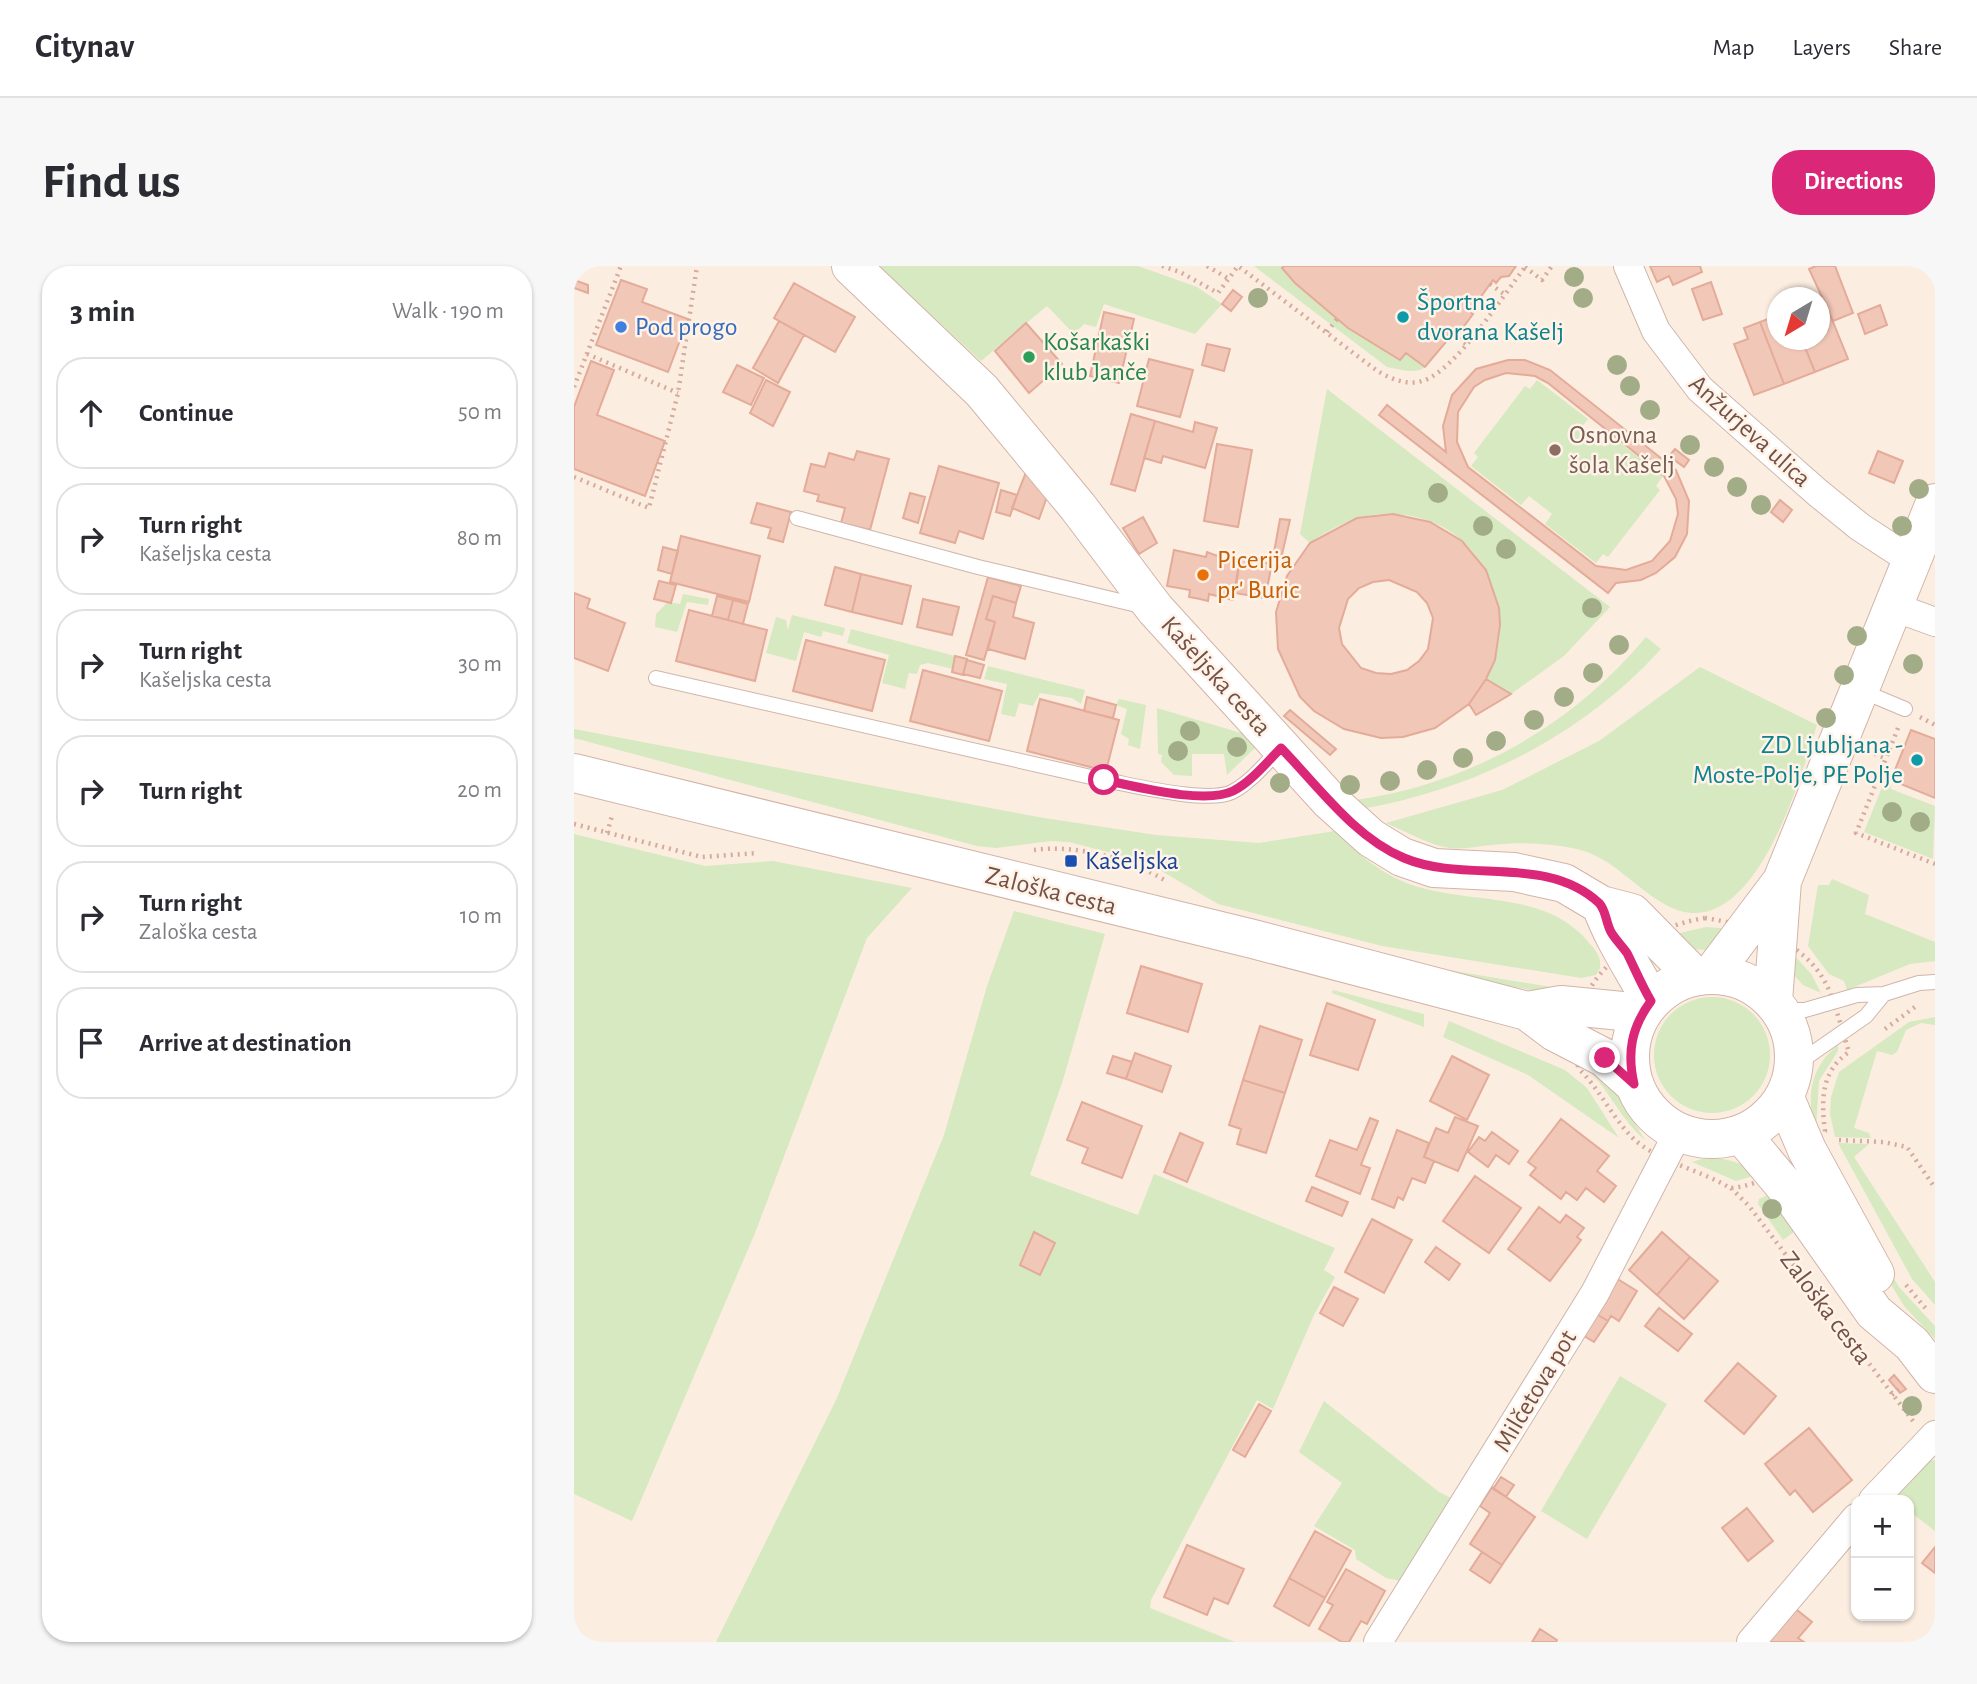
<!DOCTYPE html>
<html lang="en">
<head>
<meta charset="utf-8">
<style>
	:root { --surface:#fff; --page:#f7f7f7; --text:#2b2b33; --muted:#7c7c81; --line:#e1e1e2; --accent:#db2777 }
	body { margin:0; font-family:"Alegreya Sans",sans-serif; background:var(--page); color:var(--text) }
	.controls { position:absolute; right:21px; bottom:21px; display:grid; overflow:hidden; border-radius:14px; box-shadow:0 2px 5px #0004 }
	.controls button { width:63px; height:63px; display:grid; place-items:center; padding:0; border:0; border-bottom:2px solid var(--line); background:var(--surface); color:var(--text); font:35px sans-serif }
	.compass { position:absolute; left:1193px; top:21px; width:63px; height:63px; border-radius:50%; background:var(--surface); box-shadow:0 2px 5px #0004; rotate:218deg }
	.stop { position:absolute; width:21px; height:21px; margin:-16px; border:5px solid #db2777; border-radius:50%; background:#fff }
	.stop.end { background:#db2777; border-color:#fff; box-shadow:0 2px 7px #0008 }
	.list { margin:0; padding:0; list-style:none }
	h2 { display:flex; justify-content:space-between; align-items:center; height:91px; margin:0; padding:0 28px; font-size:30px }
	h2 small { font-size:23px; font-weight:400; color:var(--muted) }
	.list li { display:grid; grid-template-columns:46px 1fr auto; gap:21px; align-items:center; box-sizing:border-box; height:112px; margin:0 14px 14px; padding:0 14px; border:2px solid var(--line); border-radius:28px }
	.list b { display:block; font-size:26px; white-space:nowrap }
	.list p { margin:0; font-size:23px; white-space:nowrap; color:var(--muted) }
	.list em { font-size:23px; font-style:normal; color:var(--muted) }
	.icon { flex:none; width:38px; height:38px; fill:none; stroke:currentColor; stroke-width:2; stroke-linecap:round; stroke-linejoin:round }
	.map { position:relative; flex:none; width:1361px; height:1376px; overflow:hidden; border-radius:28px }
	header { display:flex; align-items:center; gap:42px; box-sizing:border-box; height:98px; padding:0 35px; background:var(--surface); border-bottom:2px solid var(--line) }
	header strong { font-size:33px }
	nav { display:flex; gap:38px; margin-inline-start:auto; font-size:24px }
	.intro { display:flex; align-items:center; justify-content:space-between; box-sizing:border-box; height:168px; padding:0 42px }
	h1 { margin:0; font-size:49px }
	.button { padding:18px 32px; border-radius:28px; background:var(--accent); color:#fff; font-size:24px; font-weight:700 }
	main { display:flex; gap:42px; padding:0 42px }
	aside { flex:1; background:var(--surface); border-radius:28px; box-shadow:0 2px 5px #0004 }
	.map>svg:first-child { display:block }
	.green { fill:#d6e9c0 }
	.building { fill:#f1c7b8; stroke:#e4ab99; stroke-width:2; fill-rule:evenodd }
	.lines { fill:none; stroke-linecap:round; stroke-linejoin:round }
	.lane-casing { stroke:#cfb6ab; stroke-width:16 }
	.street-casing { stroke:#cfb6ab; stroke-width:30 }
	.secondary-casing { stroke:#d2b4a8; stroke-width:40 }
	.path { stroke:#d6aa9c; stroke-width:4.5; stroke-dasharray:2 5; stroke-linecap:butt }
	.lane { stroke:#fff; stroke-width:14 }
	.street { stroke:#fff; stroke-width:28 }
	.secondary { stroke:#fff; stroke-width:38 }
	.tree { fill:#a2ad88 }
	.route { stroke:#db2777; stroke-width:9 }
	.culture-dot { fill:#0f9aa8; stroke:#fff2e7; stroke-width:2.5 }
	.shop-dot { fill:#3f7fe0; stroke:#fff2e7; stroke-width:2.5 }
	.leisure-dot { fill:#2e9e5b; stroke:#fff2e7; stroke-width:2.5 }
	.education-dot { fill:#8d6e63; stroke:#fff2e7; stroke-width:2.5 }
	.food-dot { fill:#e8710a; stroke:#fff2e7; stroke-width:2.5 }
	.transit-dot { fill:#1a4fb4; stroke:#fff2e7; stroke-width:2.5 }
	.labels { text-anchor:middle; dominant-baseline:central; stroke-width:5; stroke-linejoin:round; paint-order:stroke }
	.culture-label { font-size:26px; fill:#0d838f; stroke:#fff2e7; text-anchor:start }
	.shop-label { font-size:26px; fill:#366cbe; stroke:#fff2e7; text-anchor:start }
	.leisure-label { font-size:26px; fill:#27864d; stroke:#fff2e7; text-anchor:start }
	.street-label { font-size:26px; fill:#735148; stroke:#fff2e7 }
	.education-label { font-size:26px; fill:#785e54; stroke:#fff2e7; text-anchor:start }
	.food-label { font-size:26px; fill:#c56008; stroke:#fff2e7; text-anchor:start }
	.transit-label { font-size:26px; fill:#164399; stroke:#fff2e7; text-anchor:start }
</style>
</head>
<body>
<header>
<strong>Citynav</strong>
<nav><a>Map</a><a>Layers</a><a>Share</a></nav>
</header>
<div class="intro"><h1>Find us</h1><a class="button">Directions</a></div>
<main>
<aside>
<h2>3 min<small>Walk · 190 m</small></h2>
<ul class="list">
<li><svg class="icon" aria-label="ahead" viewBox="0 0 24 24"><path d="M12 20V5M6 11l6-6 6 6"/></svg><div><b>Continue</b></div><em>50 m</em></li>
<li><svg class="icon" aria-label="right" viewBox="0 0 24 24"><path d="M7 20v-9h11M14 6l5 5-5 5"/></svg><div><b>Turn right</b><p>Kašeljska cesta</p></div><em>80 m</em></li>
<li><svg class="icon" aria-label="right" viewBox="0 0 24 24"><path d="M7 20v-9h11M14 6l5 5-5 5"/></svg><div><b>Turn right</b><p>Kašeljska cesta</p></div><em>30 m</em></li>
<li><svg class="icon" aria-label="right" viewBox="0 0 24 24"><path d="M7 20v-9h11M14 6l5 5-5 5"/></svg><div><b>Turn right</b></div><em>20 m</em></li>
<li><svg class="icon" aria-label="right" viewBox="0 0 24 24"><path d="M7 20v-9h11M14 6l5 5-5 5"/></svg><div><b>Turn right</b><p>Zaloška cesta</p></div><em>10 m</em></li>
<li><svg class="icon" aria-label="arrive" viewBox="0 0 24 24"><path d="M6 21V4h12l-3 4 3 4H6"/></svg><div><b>Arrive at destination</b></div></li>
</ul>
</aside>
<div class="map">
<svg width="1361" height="1376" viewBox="0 0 1361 1376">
	<rect width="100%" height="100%" fill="#fcede1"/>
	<path class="green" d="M304,0H564L623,21L648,38L621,68L530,38L522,61L510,58L500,68L473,40L407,95Z
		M680,0H710L708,3C742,40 782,68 826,94L832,87L851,101C841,109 825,103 813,101Z
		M963,114L1014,153L1007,162L1030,181L1038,171L1089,210L1082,220L1086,224L1034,291L1029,288L1022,297L971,258L978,248L955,230L947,239L897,200L904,191L900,187L951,120L956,123Z
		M753,123L1036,341L990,390L937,428L912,413C945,340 907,252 820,248C789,246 760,260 736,277L726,268Z
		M109,328L135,333L134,339L113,336L103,366L81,361L82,348L94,336L106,338Z
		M218,349L271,362L269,370L249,365L247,371L230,366L222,395L192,387L202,351L212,354L214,364Z
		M277,363L381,390L379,403L354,397L346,399L343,408L335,407L331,423L308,417L315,389L273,377Z
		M1072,371L1087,383C1010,468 904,522 792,542L782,534C896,518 999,459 1072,371Z
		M414,400L511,424L507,438L498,432L466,427L459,440L445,437L441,451L427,448L433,418L410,413Z
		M1126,401L1243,459C1226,513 1178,686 1092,639C1061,622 1038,591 1003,583C975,577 947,576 918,579C903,580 887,585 871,581C851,577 831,565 812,557L928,524L1025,475Z
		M545,433L572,439L566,483L554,479L555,473L547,468L553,443L542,439Z
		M583,442L667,467L671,461L687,476L653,509L650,488H618V510L600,509L587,496L588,489L584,488Z
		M0,463L464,551L582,569L685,577L761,565C780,585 804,605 830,616C892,641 970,621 1016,678C1023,686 1027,691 1026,702L1022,709L1007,712L808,680L644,638L572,596L495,576L477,575L422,582L403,580L0,472Z
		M1310,516L1317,519V523L1361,540L1359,593L1290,566Z
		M0,568L131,600L199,595L338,622L293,672L181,967L58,1255L0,1228Z
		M1258,613L1295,629L1291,648L1361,676V695L1336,698L1273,724L1270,715L1255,708L1234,680L1244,619H1255Z
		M440,645L531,668L489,814L456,909L564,949L580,908L761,982L750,1004L761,1011L740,1049L699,1143L683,1134L577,1334L576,1342L661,1376H142L262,1134L370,869L413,720Z
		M1132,661L1159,663L1132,684L1118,683L1097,669Z
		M1221,690L1238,709L1247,727L1229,719L1218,707Z
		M820,695L1001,725L1000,731L903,715Z
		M759,724L850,748V761L758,727Z
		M1080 789a58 58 0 1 1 116 0a58 58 0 1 1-116 0Z
		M1361,751V759L1347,757L1332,764L1323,786L1318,789L1303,785L1280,862L1295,867L1297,872L1261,871L1256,848L1257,831L1265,806L1335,756Z
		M875,755L991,804L1013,822L1045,872L954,809L869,771Z
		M1264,779V785L1245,815L1242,863C1231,832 1237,800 1264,779Z
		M1013,802L1040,823L1071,874C1047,854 1035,824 1013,802Z
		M1264,877L1295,878L1280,891L1361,1016V1039L1338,1013Z
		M1131,892C1152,891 1168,897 1186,908L1162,915L1118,896Z
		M1202,925L1221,965L1209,974L1184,938L1185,933Z
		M1303,984L1325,1021L1361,1060V1073L1330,1040L1298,987Z
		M1046,1110L1093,1138L1013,1273L967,1245Z
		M750,1135L865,1226L887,1237L832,1316L812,1312L782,1293L781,1284L740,1260L768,1217L725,1186Z
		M1361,1194V1265L1335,1245V1234H1321L1316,1230L1349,1195Z"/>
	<path class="building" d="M710,0H942L935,10L927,11L922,17L919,14L896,46L899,48L885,67L882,64L851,101L832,87L826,94L774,62L721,17L708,2Z
		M1076,0H1126L1128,6L1099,19L1095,10L1083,16Z
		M1242,0H1261L1279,47L1259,55L1235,3Z
		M0,14L14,19V27L0,22Z
		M47,14L73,23L68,36L114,53L94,106L22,79Z
		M1137,16L1148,48L1129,54L1118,23Z
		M220,17L281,51L261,86L200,52Z
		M659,24L668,31L657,45L648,38Z
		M1306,39L1313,59L1291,68L1284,48Z
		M1253,41L1274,93L1241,106L1228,74H1246V44Z
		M530,46L560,53L545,117L516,110Z
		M1204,49V74H1228L1241,106L1210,118L1186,56Z
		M205,55L230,69L204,117L179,102Z
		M1186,56L1210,118L1180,129L1160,78L1174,73L1170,62Z
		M452,57L488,98L455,127L421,85Z
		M633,78L656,83L650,105L628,99Z
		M575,93L619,104L606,151L563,140Z
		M934,94H951L976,104L1102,204L1115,235L1113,268L1101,291L1082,307L1067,314L1042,317L1034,327L805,149L813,139L872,186L869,160L878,129L902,103ZM932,107L961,110L974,117L1090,210L1102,233L1104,248L1096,275L1078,295L1052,304L1022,300L894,201L883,176L884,146L900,121L911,114Z
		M17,95L40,104L23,149L91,175L71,230L0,203V141Z
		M163,99L190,112L177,139L149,126Z
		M192,114L216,126L199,160L176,147Z
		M557,148L581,155L561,225L537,218Z
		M581,155L619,166L621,156L643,162L631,202L589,190L587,197L570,192Z
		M643,178L678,184L664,261L630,255Z
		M1101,183L1115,194L1110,201L1095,190Z
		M283,185L315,193L296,264L267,257L271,242L243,235L245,229L230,225L237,198L251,201L255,187L280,194Z
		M1304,185L1329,195L1320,217L1295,207Z
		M456,196L475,225L465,253L438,242Z
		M365,200L425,217L409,273L385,265L381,277L346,267Z
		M427,224L443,229L436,250L422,246Z
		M336,227L351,231L344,257L329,252Z
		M1206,234L1218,244L1209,256L1197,246Z
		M183,237L217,246L209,276L194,272L197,262L177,257Z
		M819,248L856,256L888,275L912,304L925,342L926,359L921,394L912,413L895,438L861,462L829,471L807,472L770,463L740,445L726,431L704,383L702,346L713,310L736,277L783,252ZM815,314L843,326L853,337L859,352L854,383L845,395L833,404L817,408L802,407L787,402L768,378L765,362L774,333L785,322L799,316Z
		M569,251L583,277L565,288L549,262Z
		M706,253L716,254L707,293L699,292Z
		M107,270L186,290L175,336L96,316Z
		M89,281L104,285L98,308L84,304Z
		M600,284L632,291L633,286L665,298L659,334L635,328L634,335L626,333L615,331L616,324L593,320Z
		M666,292L698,298L691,332L661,327Z
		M261,301L287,308L278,346L251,339Z
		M287,308L337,320L328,358L278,346Z
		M414,311L447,320L442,337L419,330L412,353L421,356L410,394L392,389Z
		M85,315L102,319L97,337L80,333Z
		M0,327L16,333L13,342L51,357L34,405L0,392Z
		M143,330L159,334L154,354L138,350Z
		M419,330L442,337L439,351L460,357L451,393L414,383L421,356L412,353Z
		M349,333L385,341L378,369L343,361Z
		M159,334L174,338L169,358L154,354Z
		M115,344L193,364L181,415L102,395Z
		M232,374L311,394L298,445L219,425Z
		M381,390L393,393L389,409L378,406Z
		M393,394L410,399L406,412L389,408Z
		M349,404L428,425L415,475L336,455Z
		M912,413L937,428L902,449L895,438Z
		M513,431L542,439L539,452L510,445Z
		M466,433L545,454L532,505L453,485Z
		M716,444L762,483L756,489L710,450Z
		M1337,464L1361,473V532L1317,514Z
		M567,700L628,718L614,766L553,747Z
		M753,737L801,754L784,804L736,789Z
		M686,760L728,774L711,827L669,814Z
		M561,787L597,800L588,826L552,813Z
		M539,790L558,796L552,813L533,807Z
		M878,790L915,809L893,854L856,835Z
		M669,814L711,827L692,887L663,878L667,863L655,859Z
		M508,836L568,860L548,912L508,897L514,882L493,874Z
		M881,851L904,860L884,905L850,891L862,862L874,867Z
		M796,852L804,855L787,899L796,902L786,928L742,910L756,874L783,884Z
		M987,853L1035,890L1023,905L1042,920L1030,936L1012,922L1003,934L992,926L987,933L956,909L962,902L954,896Z
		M823,864L855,877L850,891L860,895L851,917L838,912L829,934L824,931L820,942L798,933Z
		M918,866L944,885L935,898L922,889L914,901L894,886L905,871L911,875Z
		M606,867L629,877L613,916L590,906Z
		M901,910L947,942L915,987L869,955Z
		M738,921L774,936L768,950L732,935Z
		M965,941L986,957L992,949L1010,962L1003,971L1007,974L976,1015L934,983Z
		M798,953L838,974L810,1027L771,1006Z
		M460,966L481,977L466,1009L446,999Z
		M1088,966L1116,991L1083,1029L1055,1004Z
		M862,981L886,998L875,1014L851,996Z
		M1116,991L1144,1015L1110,1053L1083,1029Z
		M1042,1012L1063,1025L1045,1055L1037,1050L1034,1055L1019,1046Z
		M760,1021L784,1033L769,1060L746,1047Z
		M1085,1042L1118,1068L1104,1085L1071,1060Z
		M1019,1046L1034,1055L1020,1076L1005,1067Z
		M1164,1097L1202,1130L1170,1168L1131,1135Z
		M1320,1109L1332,1123L1326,1127L1315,1114Z
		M685,1138L697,1145L671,1191L659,1184Z
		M1235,1162L1278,1214L1239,1246L1221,1224L1216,1229L1191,1198Z
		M927,1211L940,1219L932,1231L919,1223Z
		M918,1221L961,1251L928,1299L896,1278L916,1247L906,1240Z
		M1173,1242L1199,1275L1174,1295L1148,1262Z
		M741,1265L777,1285L751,1332L715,1312Z
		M613,1279L670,1303L654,1338L640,1332L633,1349L590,1331Z
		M1361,1281V1307L1348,1297Z
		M908,1286L928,1299L916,1317L896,1304Z
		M772,1303L811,1325L793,1358L787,1355L775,1376H768L745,1363L759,1339L753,1336Z
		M715,1312L751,1332L735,1360L700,1340Z
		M1218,1340L1238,1356L1224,1372L1230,1376H1197L1191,1371Z
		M966,1363L983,1374L982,1376H958Z"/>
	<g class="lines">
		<g class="lane-casing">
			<path id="lane" d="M223,252L404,301L567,340
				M82,412L530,514C559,519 633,538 658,526C676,517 692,497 706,483
				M1288,425L1331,443
				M1207,744H1231L1283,729L1310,728L1345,717L1361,716
				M1220,800L1292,750L1310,728"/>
		</g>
		<g class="street-casing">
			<path id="street" d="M1054,0L1082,65L1126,123L1244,227L1286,261L1338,295
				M1320,341L1361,356
				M1299,1234L1361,1169
				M804,1376L1021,1027L1104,867
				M1177,1376L1282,1252"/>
		</g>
		<g class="secondary-casing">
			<path id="secondary" d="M277,0L408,125L504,241L581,343L756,535L797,572L828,591L860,602L940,606L990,617L1027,639L1058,647L1120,710
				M0,507L679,673L953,745L981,766L1031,792L1060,818
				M1027,639C1039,673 1060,703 1077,735
				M1138,708L1208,615L1361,237
				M1056 791a82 82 0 1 1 164 0a82 82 0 1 1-164 0Z
				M1199,735L1208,615
				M953,745L987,739L1068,747
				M1211,832L1233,884L1301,1008
				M1168,869L1214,924L1300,1046L1338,1078L1361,1108"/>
		</g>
		<path class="path" d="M588,0L606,6L644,27L664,0L802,104C815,112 832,120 848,115C881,106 929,29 952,0
			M633,0L655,13
			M951,1L968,14L978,0
			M916,18L930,28
			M753,66L763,53
			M879,68L892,78
			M13,88L104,127
			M0,121L47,0
			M0,211L75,242L104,127L123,0
			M1346,451L1361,459
			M1324,462L1282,567L1361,598
			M1294,485L1313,493
			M0,558L128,591L183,587
			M33,567L38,550
			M460,584C503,578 556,593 592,615
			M1131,652C1182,660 1237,676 1257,729C1264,748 1269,767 1275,786C1247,805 1247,834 1251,865C1226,893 1195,919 1156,922C1127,904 1088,897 1062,875C1039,854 1027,824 1004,802C1003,775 1004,745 1017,721C1038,685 1090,658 1131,652Z
			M1311,763L1341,741
			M1265,874L1309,876L1333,881L1361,922
			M1157,922L1175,940L1262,1055
			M1332,1019L1353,1044
			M1274,1070L1339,1155
			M1318,1129L1326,1123"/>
		<use href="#lane" class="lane"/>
		<use href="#street" class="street"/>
		<use href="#secondary" class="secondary"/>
	</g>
	<g class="tree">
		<circle cx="1000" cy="11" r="10"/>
		<circle cx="684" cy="32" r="10"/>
		<circle cx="1009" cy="32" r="10"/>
		<circle cx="1043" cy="99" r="10"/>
		<circle cx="1056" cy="120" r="10"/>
		<circle cx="1076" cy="144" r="10"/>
		<circle cx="1116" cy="179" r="10"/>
		<circle cx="1140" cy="201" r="10"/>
		<circle cx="1163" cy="221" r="10"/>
		<circle cx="1345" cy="223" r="10"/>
		<circle cx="864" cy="227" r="10"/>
		<circle cx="1187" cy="239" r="10"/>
		<circle cx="909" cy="260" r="10"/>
		<circle cx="1328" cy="260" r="10"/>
		<circle cx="932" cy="283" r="10"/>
		<circle cx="1018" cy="342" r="10"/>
		<circle cx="1283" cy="370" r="10"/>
		<circle cx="1045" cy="379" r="10"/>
		<circle cx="1339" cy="398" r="10"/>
		<circle cx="1019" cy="407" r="10"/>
		<circle cx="1270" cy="409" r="10"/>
		<circle cx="990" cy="431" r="10"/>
		<circle cx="1252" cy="452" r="10"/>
		<circle cx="960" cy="454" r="10"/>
		<circle cx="616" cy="465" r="10"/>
		<circle cx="922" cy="475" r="10"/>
		<circle cx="663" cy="481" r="10"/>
		<circle cx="604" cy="485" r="10"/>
		<circle cx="889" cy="492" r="10"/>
		<circle cx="853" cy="504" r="10"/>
		<circle cx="816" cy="515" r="10"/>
		<circle cx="706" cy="517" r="10"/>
		<circle cx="776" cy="519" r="10"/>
		<circle cx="1318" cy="546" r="10"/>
		<circle cx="1346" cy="556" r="10"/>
		<circle cx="1198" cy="943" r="10"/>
		<circle cx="1338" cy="1140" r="10"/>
	</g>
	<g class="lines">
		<path class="route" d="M530,514C561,520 630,539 659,525C677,516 693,496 707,482C744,520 780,571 830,592C892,618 972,588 1025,637C1032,644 1032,657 1037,666C1041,673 1048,680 1053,687C1061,703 1068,720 1077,735C1057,762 1053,787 1060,818L1031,792"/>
	</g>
	<g class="culture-dot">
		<circle cx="829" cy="51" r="7"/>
		<circle cx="1343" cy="494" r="7"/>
	</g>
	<circle class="shop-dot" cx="47" cy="61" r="7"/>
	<circle class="leisure-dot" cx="455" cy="91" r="7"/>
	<circle class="education-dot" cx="981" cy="184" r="7"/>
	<circle class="food-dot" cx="629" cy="309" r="7"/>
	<rect class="transit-dot" x="490" y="588" width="14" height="14" rx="3.5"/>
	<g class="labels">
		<g class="culture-label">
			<text x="843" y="36">Športna<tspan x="843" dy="30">dvorana Kašelj</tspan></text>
			<text x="1329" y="479" text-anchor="end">ZD Ljubljana -<tspan x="1329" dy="30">Moste-Polje, PE Polje</tspan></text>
		</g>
		<g class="shop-label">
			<text x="61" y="61">Pod progo</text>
		</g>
		<g class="leisure-label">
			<text x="469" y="76">Košarkaški<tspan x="469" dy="30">klub Janče</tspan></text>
		</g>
		<g class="street-label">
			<text transform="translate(1176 165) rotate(42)">Anžurjeva ulica</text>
			<text transform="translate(642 410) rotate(48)">Kašeljska cesta</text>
			<text transform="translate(477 625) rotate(14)">Zaloška cesta</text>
			<text transform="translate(1252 1042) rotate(53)">Zaloška cesta</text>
			<text transform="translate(961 1125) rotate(-59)">Milčetova pot</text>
		</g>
		<g class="education-label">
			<text x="995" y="169">Osnovna<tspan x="995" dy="30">šola Kašelj</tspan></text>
		</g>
		<g class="food-label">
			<text x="643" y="294">Picerija<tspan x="643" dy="30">pr' Buric</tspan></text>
		</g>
		<g class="transit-label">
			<text x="511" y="595">Kašeljska</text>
		</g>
	</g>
</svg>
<div class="controls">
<button>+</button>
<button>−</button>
</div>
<svg class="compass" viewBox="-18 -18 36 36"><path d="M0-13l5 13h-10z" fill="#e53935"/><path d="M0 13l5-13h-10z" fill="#7c7c81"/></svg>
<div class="stop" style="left:530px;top:514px"></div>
<div class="stop end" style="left:1031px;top:792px"></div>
</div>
</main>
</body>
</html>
